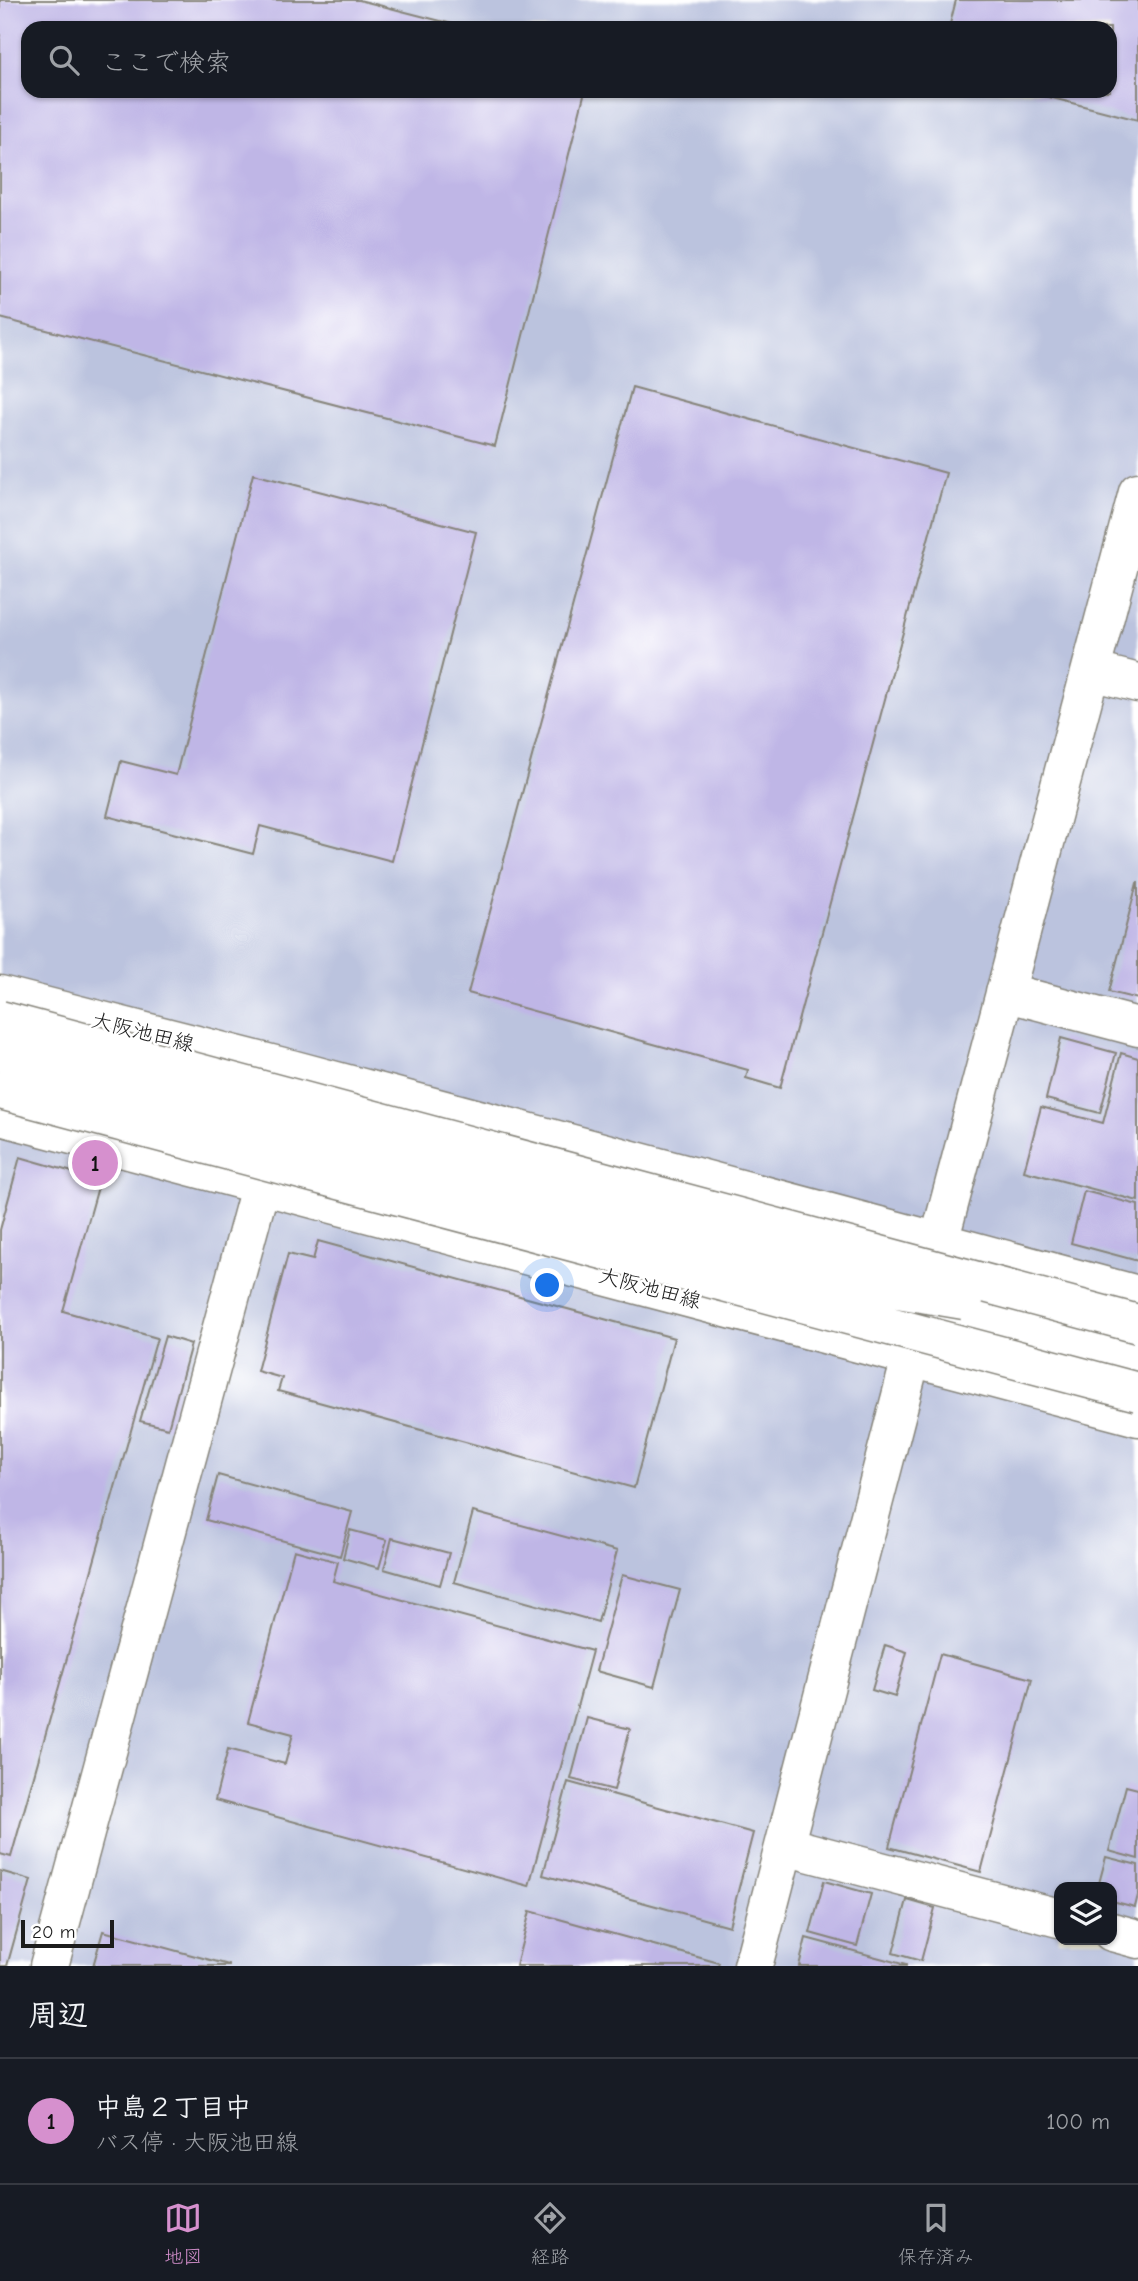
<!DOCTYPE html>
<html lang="ja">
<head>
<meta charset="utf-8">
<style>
	:root { --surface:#171b24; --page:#20242c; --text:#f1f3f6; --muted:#9ea1a6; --line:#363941; --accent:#d690ce }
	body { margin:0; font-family:"Comic Neue","Klee One",sans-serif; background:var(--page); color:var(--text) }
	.controls { position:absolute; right:21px; bottom:21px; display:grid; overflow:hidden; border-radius:14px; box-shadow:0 2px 5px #0004 }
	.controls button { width:63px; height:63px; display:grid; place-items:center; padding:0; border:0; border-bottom:2px solid var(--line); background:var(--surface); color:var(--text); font:35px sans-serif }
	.scale { position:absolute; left:21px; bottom:18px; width:93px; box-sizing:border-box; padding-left:7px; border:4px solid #1c1c1c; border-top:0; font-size:19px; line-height:24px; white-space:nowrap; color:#1c1c1c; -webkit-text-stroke:5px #fff; paint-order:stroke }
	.you { position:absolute; left:548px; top:1286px; width:24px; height:24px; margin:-18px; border:5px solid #fff; border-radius:50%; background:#1a73e8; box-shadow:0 0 0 10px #1a73e833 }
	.badge { display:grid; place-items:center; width:46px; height:46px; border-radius:50%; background:var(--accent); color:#111; font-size:23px; font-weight:700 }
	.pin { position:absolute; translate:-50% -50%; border:4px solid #fff; box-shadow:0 2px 7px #0006 }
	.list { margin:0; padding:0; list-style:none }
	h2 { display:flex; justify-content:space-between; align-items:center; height:91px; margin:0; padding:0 28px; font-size:30px }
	h2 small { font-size:23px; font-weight:400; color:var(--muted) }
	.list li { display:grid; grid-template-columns:46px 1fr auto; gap:21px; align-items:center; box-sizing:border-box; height:126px; padding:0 28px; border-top:2px solid var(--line) }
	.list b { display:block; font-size:26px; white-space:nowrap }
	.list p { margin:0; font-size:23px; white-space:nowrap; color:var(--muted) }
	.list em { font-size:23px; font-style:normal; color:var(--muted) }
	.icon { flex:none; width:38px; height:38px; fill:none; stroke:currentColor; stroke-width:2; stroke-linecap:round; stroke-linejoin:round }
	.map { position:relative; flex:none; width:1138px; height:1966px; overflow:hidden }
	.search { position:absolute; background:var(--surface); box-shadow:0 2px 5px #0004; left:21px; right:21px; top:21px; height:77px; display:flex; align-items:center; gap:18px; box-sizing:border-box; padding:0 24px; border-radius:21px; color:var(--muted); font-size:26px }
	.sheet { height:217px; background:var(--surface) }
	nav { display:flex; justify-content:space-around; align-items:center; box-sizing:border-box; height:98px; border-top:2px solid var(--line); background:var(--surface); font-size:19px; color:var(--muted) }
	nav a { display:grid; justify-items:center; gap:4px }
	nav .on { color:var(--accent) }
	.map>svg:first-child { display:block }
	.industrial { fill:#bbc3de; fill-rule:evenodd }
	.building { fill:#bfb6e6 }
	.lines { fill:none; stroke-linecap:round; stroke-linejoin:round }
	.minor-casing { stroke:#86847a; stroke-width:41 }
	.major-casing { stroke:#86847a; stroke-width:41 }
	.highway-casing { stroke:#86847a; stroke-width:41 }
	.minor { stroke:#fff; stroke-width:38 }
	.major { stroke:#fff; stroke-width:38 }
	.highway { stroke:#fff; stroke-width:38 }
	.highway-bridge-casing { stroke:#86847a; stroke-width:41; stroke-linecap:butt }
	.highway-bridge { stroke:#fff; stroke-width:38 }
	.labels { text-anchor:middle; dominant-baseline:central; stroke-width:5; stroke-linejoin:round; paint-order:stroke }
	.street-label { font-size:21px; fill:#1c1c1c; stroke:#fff }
</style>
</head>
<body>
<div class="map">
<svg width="1138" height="1966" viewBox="0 0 1138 1966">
	<rect width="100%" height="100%" fill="#fff"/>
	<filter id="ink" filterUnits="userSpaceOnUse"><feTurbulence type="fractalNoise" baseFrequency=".0143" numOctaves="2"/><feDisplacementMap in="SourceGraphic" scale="14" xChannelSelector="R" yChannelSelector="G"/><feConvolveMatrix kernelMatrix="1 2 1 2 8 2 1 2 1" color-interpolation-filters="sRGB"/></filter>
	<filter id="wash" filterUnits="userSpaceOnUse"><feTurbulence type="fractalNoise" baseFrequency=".00686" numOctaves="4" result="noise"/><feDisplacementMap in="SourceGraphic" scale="28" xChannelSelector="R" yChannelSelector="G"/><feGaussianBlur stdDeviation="1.57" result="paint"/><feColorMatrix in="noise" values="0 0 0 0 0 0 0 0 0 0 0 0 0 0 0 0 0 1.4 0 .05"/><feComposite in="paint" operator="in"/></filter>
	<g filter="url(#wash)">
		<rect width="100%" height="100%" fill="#f1edd8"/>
		<path class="industrial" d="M0,0H1138V1966H0ZM28,28H1110V91H28ZM1059,1887H1112V1940H1059Z"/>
		<g id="blocks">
			<path class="building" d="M0,0H359L464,27L28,28V91H585L495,446L0,318Z
				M956,0H1138V120L1029,92L1110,91V28H949Z
				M632,387L946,473L780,1088L746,1078L748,1070L468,993Z
				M253,474L476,532L392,861L260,826L253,854L107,816L121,761L176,775Z
				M1137,883H1138V999L1109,992Z
				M1061,1038L1116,1053L1100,1113L1046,1099Z
				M1121,1053L1138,1058V1201L1024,1171L1041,1107L1103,1123Z
				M20,1157L100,1180L63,1311L157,1338L11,1857L0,1854V1230Z
				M1084,1191L1138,1205V1261L1071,1243Z
				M318,1241L674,1338L634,1488L278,1391L282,1378L257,1371L288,1254L313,1260Z
				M165,1336L191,1344L168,1428L140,1421Z
				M218,1475L352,1512L340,1556L206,1520Z
				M473,1512L617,1551L598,1622L454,1582Z
				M350,1530L387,1540L379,1568L343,1558Z
				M392,1538L449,1553L440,1585L384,1569Z
				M294,1550L338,1562L333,1581L592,1651L529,1886L215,1800L228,1749L285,1764L293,1734L248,1722Z
				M622,1575L680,1590L654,1687L596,1671Z
				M885,1645L907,1652L895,1697L872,1690Z
				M940,1654L1032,1679L981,1872L889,1847Z
				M587,1718L630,1729L614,1790L571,1779Z
				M568,1782L753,1833L729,1926L543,1875Z
				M1126,1786L1138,1789V1859L1109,1851Z
				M1106,1857L1138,1865V1895L1135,1907L1112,1901V1887H1098Z
				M0,1871L31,1880L7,1966H0Z
				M824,1881L871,1894L857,1946L810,1933Z
				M907,1900L935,1908L921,1961L893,1953Z
				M530,1911L719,1963L718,1966H516Z
				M103,1931L229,1965V1966H93Z
				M806,1938L906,1965V1966H799Z"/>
		</g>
	</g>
	<g filter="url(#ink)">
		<use href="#blocks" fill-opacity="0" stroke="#86847a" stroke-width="2"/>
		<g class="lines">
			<g class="minor-casing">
				<path id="minor" d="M1091,671L1138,683
					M1005,992L1138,1027
					M785,1846L1059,1918
					M1112,1932L1138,1939
					M49,1966L269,1154
					M753,1966L911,1358L939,1242L1138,492"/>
			</g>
			<g class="major-casing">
				<path id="major" d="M0,995L291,1069L1138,1295
					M0,1116L1138,1417"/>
			</g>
			<g class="highway-casing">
				<path id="highway" d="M924,1301L1138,1361"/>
			</g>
			<use href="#minor" class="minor"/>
			<use href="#major" class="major"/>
			<use href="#highway" class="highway"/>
			<g class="highway-bridge-casing">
				<path id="highway-bridge" d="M0,1020L1138,1324
					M0,1052L886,1287L964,1300
					M0,1090L1138,1392"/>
			</g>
			<use href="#highway-bridge" class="highway-bridge"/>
		</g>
	</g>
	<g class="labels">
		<g class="street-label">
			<text transform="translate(143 1032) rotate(14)">大阪池田線</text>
			<text transform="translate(650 1288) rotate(15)">大阪池田線</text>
		</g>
	</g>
</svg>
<div class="controls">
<button><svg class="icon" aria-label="layers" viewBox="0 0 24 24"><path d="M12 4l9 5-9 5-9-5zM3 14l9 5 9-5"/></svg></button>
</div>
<div class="scale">20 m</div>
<div class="you"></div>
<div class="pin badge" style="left:95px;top:1163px">1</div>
<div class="search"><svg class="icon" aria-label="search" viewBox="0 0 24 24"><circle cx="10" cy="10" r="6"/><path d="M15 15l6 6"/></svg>ここで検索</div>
</div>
<section class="sheet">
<h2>周辺<small></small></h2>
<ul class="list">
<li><span class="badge">1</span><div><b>中島２丁目中</b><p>バス停 · 大阪池田線</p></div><em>100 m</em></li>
</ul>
</section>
<nav>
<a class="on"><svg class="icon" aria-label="map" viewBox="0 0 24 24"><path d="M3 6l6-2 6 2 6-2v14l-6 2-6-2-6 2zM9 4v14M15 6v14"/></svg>地図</a>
<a><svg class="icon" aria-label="directions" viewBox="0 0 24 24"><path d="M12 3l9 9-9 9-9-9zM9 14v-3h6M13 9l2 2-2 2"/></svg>経路</a>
<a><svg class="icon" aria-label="saved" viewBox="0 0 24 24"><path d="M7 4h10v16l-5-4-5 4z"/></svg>保存済み</a>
</nav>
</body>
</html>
